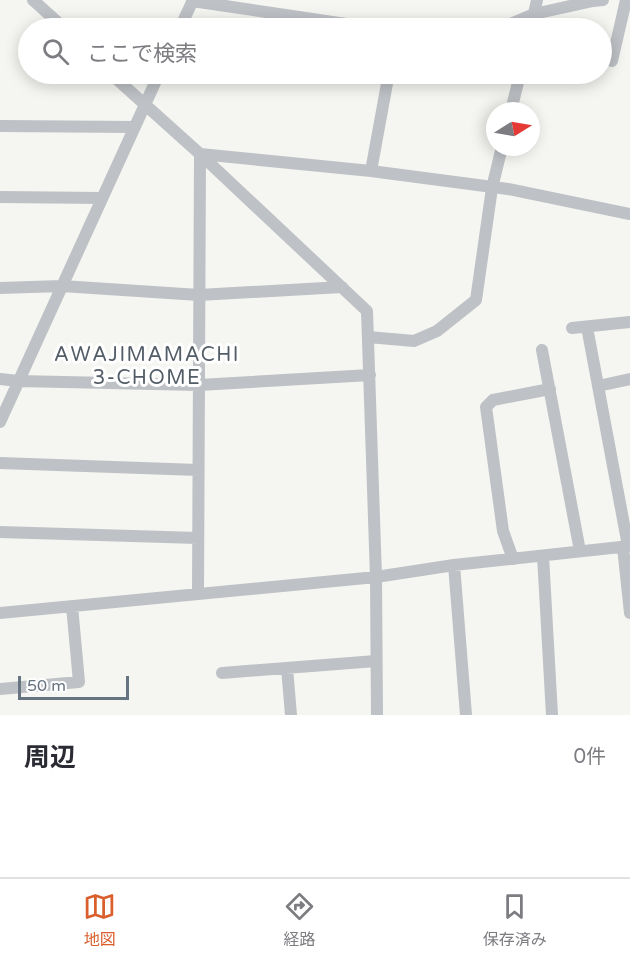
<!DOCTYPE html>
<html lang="ja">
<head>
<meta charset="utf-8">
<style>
	:root { --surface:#fff; --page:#f7f7f7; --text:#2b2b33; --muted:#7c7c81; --line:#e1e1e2; --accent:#d95f2d }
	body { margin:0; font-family:"Varela Round","Noto Sans JP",sans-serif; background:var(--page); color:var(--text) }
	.compass { position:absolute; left:486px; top:102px; width:54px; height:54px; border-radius:50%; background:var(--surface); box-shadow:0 3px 15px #0003; rotate:79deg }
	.scale { position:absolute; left:18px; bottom:15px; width:111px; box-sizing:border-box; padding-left:6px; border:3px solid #667381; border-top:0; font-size:16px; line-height:21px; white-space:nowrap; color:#667381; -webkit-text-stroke:4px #fff; paint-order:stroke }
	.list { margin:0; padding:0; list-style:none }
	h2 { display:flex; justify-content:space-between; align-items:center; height:78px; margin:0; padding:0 24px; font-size:26px }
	h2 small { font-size:20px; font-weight:400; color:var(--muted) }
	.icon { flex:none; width:33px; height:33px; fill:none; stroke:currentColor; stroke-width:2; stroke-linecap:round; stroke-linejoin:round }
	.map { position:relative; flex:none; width:630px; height:715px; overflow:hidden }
	.search { position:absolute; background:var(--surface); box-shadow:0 3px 15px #0003; left:18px; right:18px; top:18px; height:66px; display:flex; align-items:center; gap:15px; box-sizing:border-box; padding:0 21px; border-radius:33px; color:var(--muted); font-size:22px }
	.sheet { height:162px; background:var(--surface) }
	nav { display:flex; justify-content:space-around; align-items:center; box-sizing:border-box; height:84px; border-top:2px solid var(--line); background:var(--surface); font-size:16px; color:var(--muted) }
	nav a { display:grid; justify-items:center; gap:3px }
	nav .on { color:var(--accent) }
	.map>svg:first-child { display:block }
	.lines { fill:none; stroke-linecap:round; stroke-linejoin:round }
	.street { stroke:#bec1c5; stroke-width:12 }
	.labels { text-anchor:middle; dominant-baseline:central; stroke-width:6; stroke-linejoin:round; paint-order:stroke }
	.neighbourhood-label { font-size:20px; letter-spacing:1.5px; fill:#535d67; stroke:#fff }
</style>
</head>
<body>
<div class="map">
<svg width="630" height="715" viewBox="0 0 630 715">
	<rect width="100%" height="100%" fill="#f5f5f1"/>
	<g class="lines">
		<path class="street" d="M33,0L64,28
			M192,1L373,28
			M180,28L193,0
			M501,28L534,14L593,1L603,0
			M531,28L537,0
			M612,61L626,0
			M111,74L200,154L367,311L376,577L377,715
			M511,111L520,74
			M0,126L135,127
			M200,154L371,171L508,189L630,214
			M371,171L388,78L400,74
			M0,197L102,198
			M0,288L62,286L199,295L342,287
			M587,327L628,546
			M572,328L630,322
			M368,337L414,341L437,331L476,300L492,188L502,147
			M542,350L580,551
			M0,379L18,381L199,385L370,375
			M598,386L630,379
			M0,422L159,74
			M0,463L198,470
			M0,532L198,538
			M623,547L630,613
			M543,556L552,715
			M513,559L503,531L486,407L493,400L550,389
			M454,565L466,715
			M198,594L200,154
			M0,613L376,577L454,565L630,546
			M287,668L291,715
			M222,673L376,661
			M0,689L79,682L72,606"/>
	</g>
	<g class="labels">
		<g class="neighbourhood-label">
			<text x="147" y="355">AWAJIMAMACHI<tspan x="147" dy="23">3-CHOME</tspan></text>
		</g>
	</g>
</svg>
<svg class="compass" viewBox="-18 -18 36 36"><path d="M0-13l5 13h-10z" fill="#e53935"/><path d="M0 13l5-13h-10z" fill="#7c7c81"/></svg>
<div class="scale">50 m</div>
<div class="search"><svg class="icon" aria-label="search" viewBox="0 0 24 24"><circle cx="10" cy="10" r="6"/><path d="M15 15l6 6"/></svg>ここで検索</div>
</div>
<section class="sheet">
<h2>周辺<small>0件</small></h2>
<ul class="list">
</ul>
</section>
<nav>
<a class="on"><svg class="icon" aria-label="map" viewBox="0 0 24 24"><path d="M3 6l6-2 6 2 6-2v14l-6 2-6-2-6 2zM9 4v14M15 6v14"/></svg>地図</a>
<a><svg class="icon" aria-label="directions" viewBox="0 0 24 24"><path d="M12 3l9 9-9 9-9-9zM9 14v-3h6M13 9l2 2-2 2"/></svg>経路</a>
<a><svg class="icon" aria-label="saved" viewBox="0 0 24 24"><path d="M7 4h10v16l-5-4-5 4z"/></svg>保存済み</a>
</nav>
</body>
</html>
